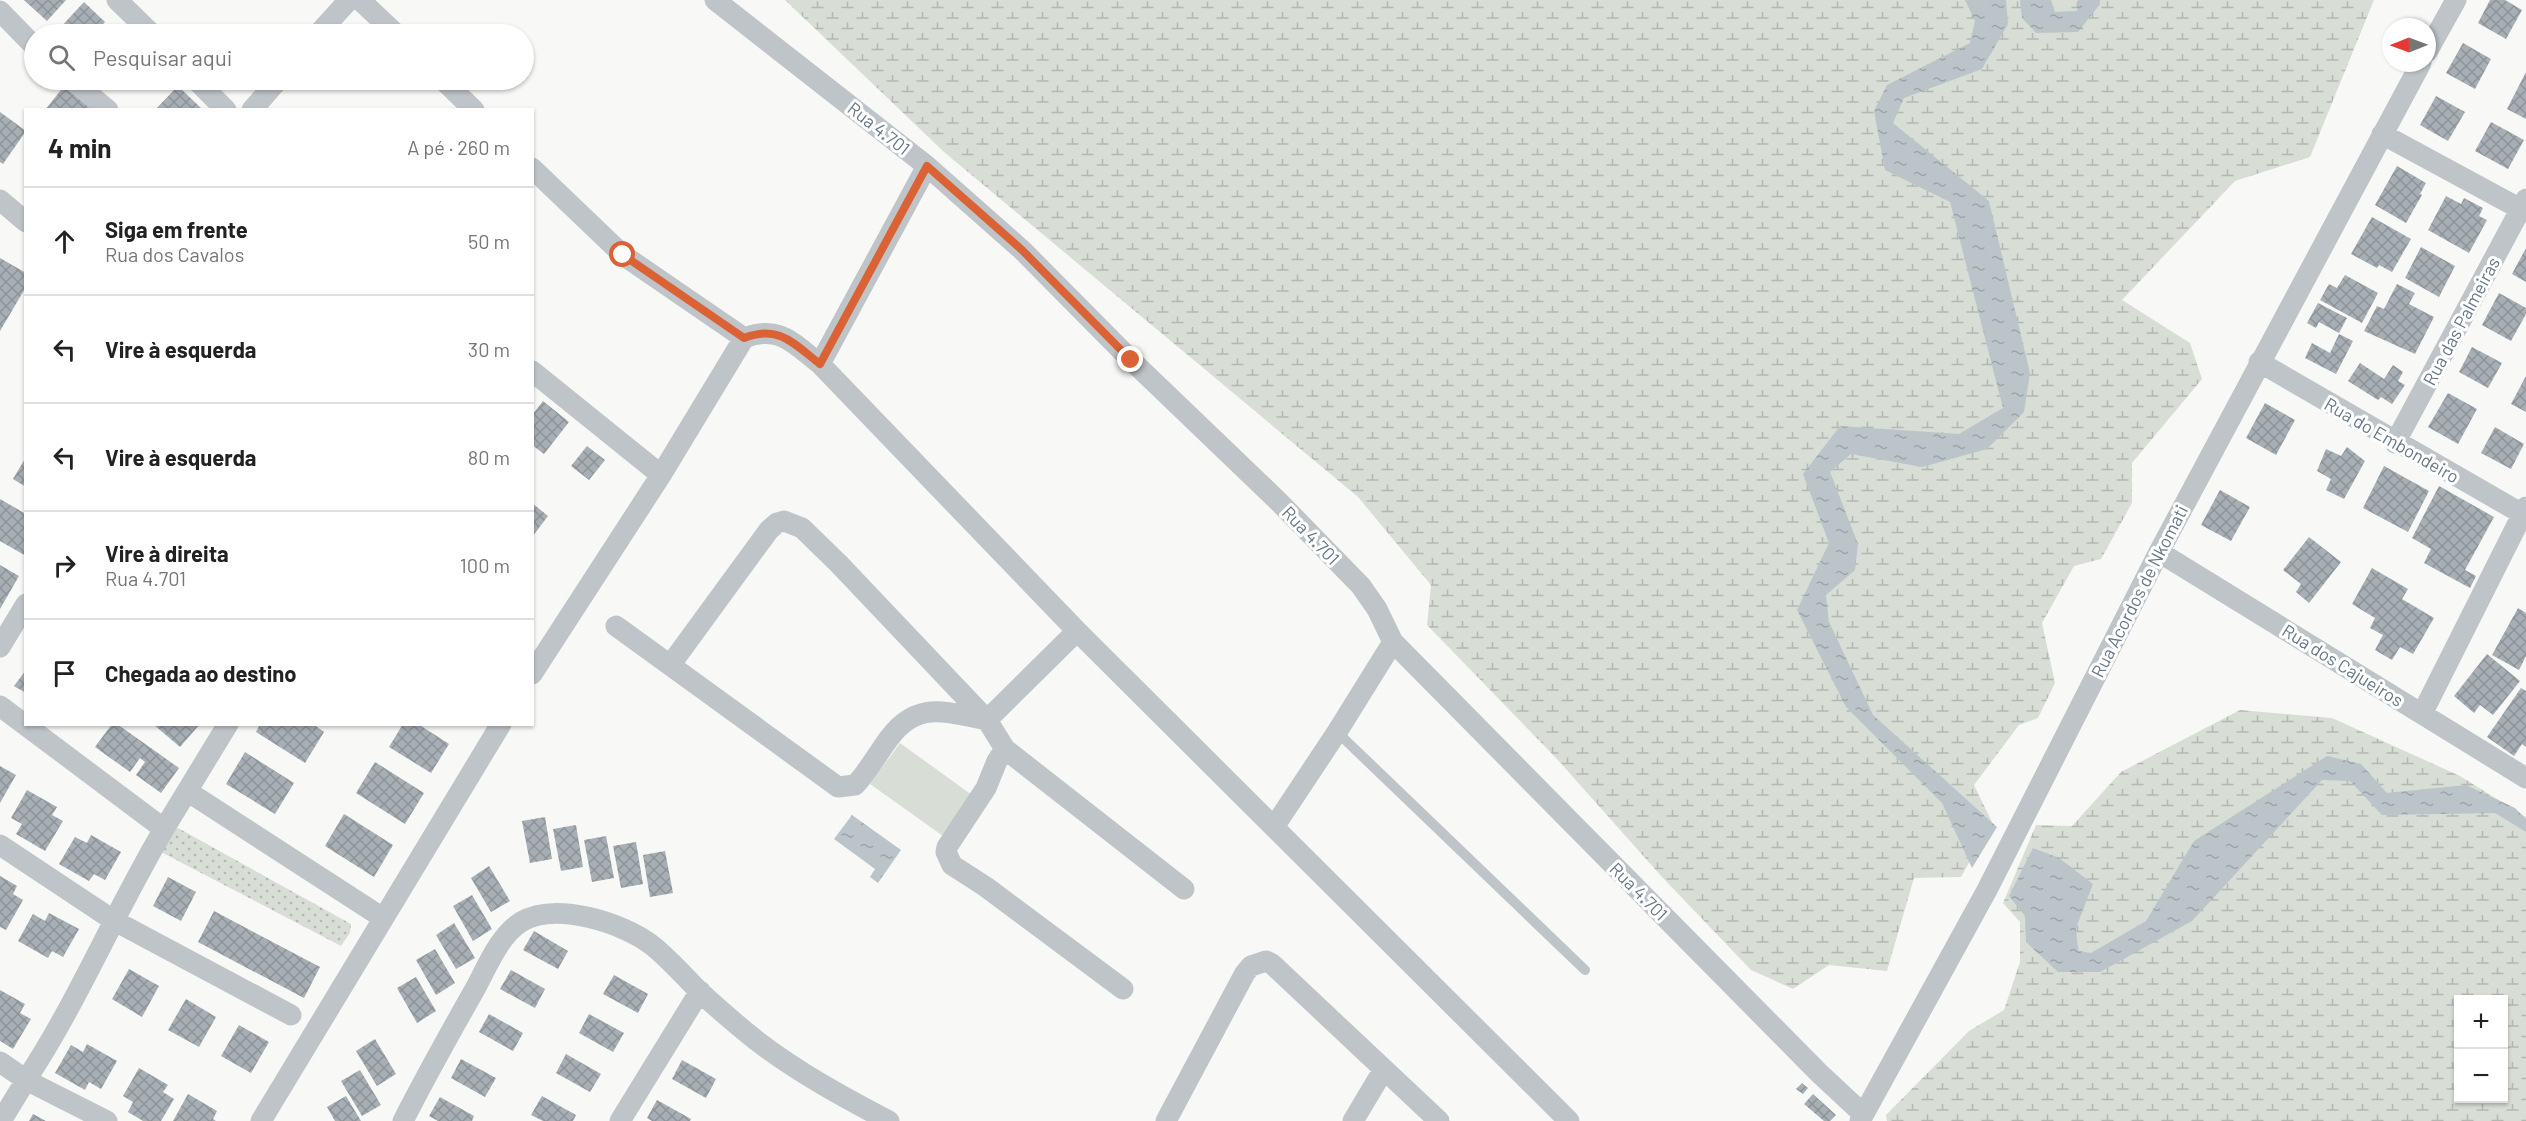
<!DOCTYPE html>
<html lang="pt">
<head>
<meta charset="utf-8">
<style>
	:root { --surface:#fff; --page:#f2f2f2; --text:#222; --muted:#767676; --line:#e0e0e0 }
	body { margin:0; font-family:Barlow,sans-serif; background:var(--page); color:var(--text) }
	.controls { position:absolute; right:18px; bottom:18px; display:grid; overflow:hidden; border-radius:0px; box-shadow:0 2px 4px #0004 }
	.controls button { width:54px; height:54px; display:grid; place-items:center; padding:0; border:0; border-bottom:2px solid var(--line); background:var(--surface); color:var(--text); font:30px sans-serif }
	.compass { position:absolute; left:2382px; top:18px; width:54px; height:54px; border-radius:50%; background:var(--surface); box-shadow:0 2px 4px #0004; rotate:269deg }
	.stop { position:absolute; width:18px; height:18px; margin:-14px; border:4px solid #db6234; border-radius:50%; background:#fff }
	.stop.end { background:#db6234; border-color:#fff; box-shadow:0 2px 6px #0008 }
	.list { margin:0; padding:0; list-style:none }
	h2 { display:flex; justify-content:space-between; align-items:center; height:78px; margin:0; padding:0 24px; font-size:26px }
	h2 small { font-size:20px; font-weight:400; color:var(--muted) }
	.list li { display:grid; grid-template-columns:39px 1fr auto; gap:18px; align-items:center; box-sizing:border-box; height:108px; padding:0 24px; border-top:2px solid var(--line) }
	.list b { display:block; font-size:22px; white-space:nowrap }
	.list p { margin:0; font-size:20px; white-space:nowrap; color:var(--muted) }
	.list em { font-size:20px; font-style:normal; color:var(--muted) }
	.icon { flex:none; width:33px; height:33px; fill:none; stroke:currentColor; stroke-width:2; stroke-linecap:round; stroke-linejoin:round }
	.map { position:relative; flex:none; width:2526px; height:1121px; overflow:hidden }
	.search { position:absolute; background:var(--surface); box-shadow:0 2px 4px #0004; left:24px; top:24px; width:510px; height:66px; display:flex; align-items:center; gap:15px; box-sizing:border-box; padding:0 21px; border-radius:33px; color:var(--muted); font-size:22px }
	.panel { position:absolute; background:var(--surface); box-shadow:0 2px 4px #0004; left:24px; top:108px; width:510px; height:618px; border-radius:0px }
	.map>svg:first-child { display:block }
	.grass { fill:url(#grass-dots) }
	.wetland { fill:url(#wetland-marsh); fill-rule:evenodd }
	.green { fill:#d8ddd6 }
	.water { fill:url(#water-ripples) }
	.building { fill:url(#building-cross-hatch) }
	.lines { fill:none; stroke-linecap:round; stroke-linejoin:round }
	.service { stroke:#bfc4c8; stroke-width:10 }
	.minor { stroke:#bfc4c8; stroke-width:21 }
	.route { stroke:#db6234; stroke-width:8 }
	.labels { text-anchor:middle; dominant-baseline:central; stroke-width:6; stroke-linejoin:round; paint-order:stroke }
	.street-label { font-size:18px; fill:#697886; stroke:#fff }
</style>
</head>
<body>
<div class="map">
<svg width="2526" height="1121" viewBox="0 0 2526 1121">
	<defs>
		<pattern id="grass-dots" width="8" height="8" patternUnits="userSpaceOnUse" patternTransform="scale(1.5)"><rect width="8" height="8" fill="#d8ddd6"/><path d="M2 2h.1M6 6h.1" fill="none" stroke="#b3b8b3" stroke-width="1.8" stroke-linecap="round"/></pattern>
		<pattern id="wetland-marsh" width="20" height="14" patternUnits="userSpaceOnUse" patternTransform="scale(1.5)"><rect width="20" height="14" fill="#d8ddd6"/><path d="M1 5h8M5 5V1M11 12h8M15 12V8" fill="none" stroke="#b3b8b3"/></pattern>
		<pattern id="water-ripples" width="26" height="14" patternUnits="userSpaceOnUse" patternTransform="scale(1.5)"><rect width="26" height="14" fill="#bac4c9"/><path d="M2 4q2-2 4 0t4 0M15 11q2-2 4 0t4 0" fill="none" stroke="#9ba4a9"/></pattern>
		<pattern id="building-cross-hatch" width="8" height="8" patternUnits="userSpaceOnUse" patternTransform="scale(1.5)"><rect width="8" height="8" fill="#a7afb5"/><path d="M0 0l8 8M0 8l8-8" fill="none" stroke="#8c9399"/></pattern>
	</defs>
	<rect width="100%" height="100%" fill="#f8f9f6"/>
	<path class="grass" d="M178,828L351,924L350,933L341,946L161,852L172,831Z"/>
	<path class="wetland" d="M785,0H2374L2310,157L2235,181L2122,300L2190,343L2202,379L2132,463V503L2101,559L2074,566L2042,623L2055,683L2038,718L2019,725L1974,785L1992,822L1961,877L1914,878L1887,971L1829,965L1793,989L1751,970L1662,877L1557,759L1427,625L1431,585L1358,497L944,152Z
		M2240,710L2332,718L2460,776L2526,817V1121H1887L1886,1115L1969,1031L2004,1010L2020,962V922L2003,903L2036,825L2072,826L2121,772ZM2458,1000H2504V1098H2458Z"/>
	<path class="green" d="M900,743L972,795L943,836L870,784Z"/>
	<path class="water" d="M1965,0H2006L2008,24L1982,69L1904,98L1893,123L1989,201L2030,373L2024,412L1987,449L1922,467L1851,454L1830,472L1858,544L1855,570L1826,595L1829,622L1873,715L1997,827L1972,868L1942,803L1846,707L1797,610L1829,543L1803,474L1840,426L1959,434L2003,408L1950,202L1885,170L1874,111L1887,85L1970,43L1975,21Z
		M2020,0H2051L2055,12L2077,11L2078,0H2100V4L2078,32L2036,33L2022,18Z
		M2327,756L2361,764L2387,793L2466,785L2515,808L2526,819V832L2495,813L2382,815L2350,781L2322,780L2192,921L2100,972H2058L2026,942L2025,916L2009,896L2033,848L2059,858L2093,884L2076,928L2078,951L2091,953L2146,921L2194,841Z
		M852,815L901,850L878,883L870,877L875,869L834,839Z"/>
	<path class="building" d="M24,0H66L47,21Z
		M2490,0H2505L2522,10L2506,39L2478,23Z
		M84,2L105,22L94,34H63L58,30Z
		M113,27L121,34H106Z
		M2463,43L2491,59L2475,89L2446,73Z
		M2526,72V119L2507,109Z
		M68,81L93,110H45Z
		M178,86L201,108L155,110Z
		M2436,96L2465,112L2448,141L2420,125Z
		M0,112L26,131L3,164L0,162Z
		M2491,122L2524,140L2508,169L2475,151Z
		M2397,166L2426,183L2420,194L2422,195L2406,223L2375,205Z
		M2446,196L2461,204L2464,198L2483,208L2479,216L2487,220L2469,253L2428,230Z
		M2372,217L2411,239L2392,272L2379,265L2377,268L2351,254Z
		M2421,247L2455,266L2439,297L2405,278Z
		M2526,248V282L2512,274Z
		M0,258L26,273V287L0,331Z
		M2345,275L2378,293L2362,323L2320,300L2329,284L2337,288Z
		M2397,284L2415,293L2409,304L2434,317L2415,354L2364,331L2377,306L2384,309Z
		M2499,293L2526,308V314L2511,341L2482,325Z
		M2318,303L2347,318L2339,333L2319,322L2316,328L2307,323Z
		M2339,334L2353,341L2336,374L2305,358L2312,343L2330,353Z
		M2472,347L2502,363L2488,388L2459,372Z
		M2360,363L2384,379L2393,365L2403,372L2398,381L2405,385L2392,404L2381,397L2378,400L2348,381Z
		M2526,376V412L2511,404Z
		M2448,393L2477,409L2458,444L2428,427Z
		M543,401L569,422L544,454L532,445V415Z
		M2265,403L2295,420L2276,455L2246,438Z
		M2495,427L2524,444L2511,469L2481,453Z
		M587,446L605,460L589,480L571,466Z
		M2347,447L2365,461L2344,499L2326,490L2331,479L2317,471L2326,449L2341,456Z
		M26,457V487L13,479Z
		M2384,466L2429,491L2408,532L2363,508Z
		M2439,486L2494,517L2465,570L2476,576L2470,588L2424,563L2431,549L2412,538Z
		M2220,490L2250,507L2231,541L2201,525Z
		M0,499L26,514V556L0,541Z
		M532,503L548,516L532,537Z
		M2309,537L2341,562L2309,603L2296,592L2301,584L2283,570Z
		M0,565L19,576L0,609Z
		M2372,568L2408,589L2402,599L2434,618L2413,654L2400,647L2392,660L2375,650L2383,635L2370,628L2375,618L2352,604Z
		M2518,608L2526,613V656L2519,670L2492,655Z
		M2487,654L2520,681L2493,715L2480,705L2474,713L2454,696Z
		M26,670V693L14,686Z
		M2521,688L2526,691V747L2522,744L2514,756L2487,737Z
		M112,724H117L179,768L161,793L136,775L145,762L140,758L130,772L95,747Z
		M153,724H200L180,747Z
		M260,724H313L324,732L305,763L256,732Z
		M403,724H418L449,744L431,773L389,747Z
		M245,752L294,783L275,814L226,784Z
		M375,762L424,793L405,824L356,793Z
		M0,766L16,775L0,803Z
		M27,790L57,807L52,815L63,821L45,851L16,834L22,824L11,818Z
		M344,814L393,845L374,877L325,846Z
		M545,817L552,859L530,863L522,821Z
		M576,825L583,867L561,871L553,829Z
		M91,835L121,852L105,880L94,874L89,881L59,864L75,837L87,843Z
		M606,836L614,878L592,882L584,840Z
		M636,842L643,884L621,888L613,846Z
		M665,851L673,893L650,897L643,855Z
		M489,866L510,901L491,912L471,878Z
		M0,876L17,886L13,894L23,900L6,930L0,927Z
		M168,877L196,892L181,921L153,906Z
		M472,895L492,929L473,941L453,906Z
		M214,911L320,967L304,998L198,942Z
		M49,913L79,929L63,957L52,951L48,958L18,941L33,914L45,921Z
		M454,923L475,958L456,969L436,935Z
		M534,931L568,951L558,969L523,950Z
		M435,949L455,983L436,995L416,960Z
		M129,969L159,986L142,1017L112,999Z
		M511,970L545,989L535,1008L500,989Z
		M614,975L648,994L638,1013L603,994Z
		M416,977L436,1011L417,1023L397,988Z
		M0,990L25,1004L20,1013L31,1019L13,1049L0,1041Z
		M186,999L216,1017L199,1047L168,1030Z
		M489,1014L523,1033L513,1051L479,1032Z
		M589,1014L624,1033L613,1052L579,1033Z
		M239,1025L269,1042L251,1073L221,1056Z
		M375,1039L396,1074L377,1086L356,1051Z
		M87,1044L117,1061L101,1089L89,1082L85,1090L55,1073L71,1045L83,1052Z
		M566,1054L601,1074L590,1092L556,1073Z
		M461,1059L496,1078L485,1097L451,1078Z
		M682,1060L716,1079L706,1098L672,1079Z
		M139,1068L168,1085L163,1092L174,1099L161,1121H143L128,1112L133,1102L123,1096Z
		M360,1070L381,1105L362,1116L341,1081Z
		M1802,1083L1808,1088L1803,1094L1796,1089Z
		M188,1094L217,1111L213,1119L216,1121H173Z
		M1813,1094L1836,1115L1830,1121H1824L1804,1104Z
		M346,1096L361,1121H335L327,1107Z
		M542,1096L576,1115L573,1121H543L531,1115Z
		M440,1097L474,1116L472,1121H438L429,1116Z
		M657,1100L691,1119L690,1121H652L647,1118Z
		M33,1114L46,1121H29Z"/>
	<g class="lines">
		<path class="service" d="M1337,732L1585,970"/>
		<path class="minor" d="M117,0L152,34
			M360,0L396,34
			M715,0L927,166L1022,250L1131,360L1279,502L1361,586L1377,609L1393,642L1819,1073L1863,1114
			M0,11L34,46
			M318,34L349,0
			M2427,52L2456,0
			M72,80L108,110
			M196,80L226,110
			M443,80L474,110
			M252,110L278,80
			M2382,134L2526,212
			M532,168L623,255L744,338
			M0,200L26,222
			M2259,362L2526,516
			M820,364L927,166
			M532,371L661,475
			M2395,443L2526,199
			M2159,552L2526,778
			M616,626L838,787L855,785C867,773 875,758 885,744C914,700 942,711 987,720
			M0,647L26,604
			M671,664L769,530L777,523L784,521L802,528L839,564L987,720L1005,749L997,761L986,788L947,847L946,852L952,865L986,887L1123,989
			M532,674L661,475L744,338C779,324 794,344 820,364L1077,631L1569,1121
			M0,706L164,829C115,911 79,1000 26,1080L107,1121
			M2422,714L2526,507
			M987,720L1077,631
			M1005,749L1184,889
			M187,791L383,918
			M1274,827L1337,732L1393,642
			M164,829L228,724
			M0,845L113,920L291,1015
			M0,1062L26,1080L1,1121
			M261,1121L501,724
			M403,1121C426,1076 450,1033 475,989C487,967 499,936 521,922C556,901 624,923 653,946C670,960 684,976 699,991C717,1008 737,1025 757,1041C799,1073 843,1097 889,1121
			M620,1121L700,991
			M1166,1121L1245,973L1251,966L1266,961L1272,964L1439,1121
			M1353,1121L1384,1069
			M1860,1121L1987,890L2159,552L2421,63"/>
	</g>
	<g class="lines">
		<path class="route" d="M623,255L744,338C779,324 794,344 820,364L927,166L1022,250L1131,360"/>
	</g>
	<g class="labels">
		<g class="street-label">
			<text transform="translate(879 128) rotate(38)">Rua 4.701</text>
			<text transform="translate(2461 321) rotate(-62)">Rua das Palmeiras</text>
			<text transform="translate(2392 440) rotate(30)">Rua do Embondeiro</text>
			<text transform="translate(1311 535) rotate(46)">Rua 4.701</text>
			<text transform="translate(2139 591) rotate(-63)">Rua Acordos de Nkomati</text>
			<text transform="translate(2343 665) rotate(32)">Rua dos Cajueiros</text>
			<text transform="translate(1639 891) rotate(45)">Rua 4.701</text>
		</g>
	</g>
</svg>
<div class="controls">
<button>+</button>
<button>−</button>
</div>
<svg class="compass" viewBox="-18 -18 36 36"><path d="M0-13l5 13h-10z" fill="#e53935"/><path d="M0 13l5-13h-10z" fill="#767676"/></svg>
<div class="stop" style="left:623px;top:255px"></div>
<div class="stop end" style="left:1131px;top:360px"></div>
<div class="search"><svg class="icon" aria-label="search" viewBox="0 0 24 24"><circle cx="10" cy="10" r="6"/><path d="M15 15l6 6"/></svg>Pesquisar aqui</div>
<section class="panel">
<h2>4 min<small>A pé · 260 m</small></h2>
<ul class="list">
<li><svg class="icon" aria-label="ahead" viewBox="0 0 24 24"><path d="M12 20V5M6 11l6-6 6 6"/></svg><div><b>Siga em frente</b><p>Rua dos Cavalos</p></div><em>50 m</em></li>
<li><svg class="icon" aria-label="left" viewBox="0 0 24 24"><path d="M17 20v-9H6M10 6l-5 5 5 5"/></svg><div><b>Vire à esquerda</b></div><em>30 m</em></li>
<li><svg class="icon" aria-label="left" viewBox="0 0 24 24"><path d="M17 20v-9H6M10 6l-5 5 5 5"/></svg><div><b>Vire à esquerda</b></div><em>80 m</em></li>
<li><svg class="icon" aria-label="right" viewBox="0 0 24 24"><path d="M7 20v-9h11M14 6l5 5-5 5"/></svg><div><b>Vire à direita</b><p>Rua 4.701</p></div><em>100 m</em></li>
<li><svg class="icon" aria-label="arrive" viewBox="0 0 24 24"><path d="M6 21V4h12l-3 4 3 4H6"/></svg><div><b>Chegada ao destino</b></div></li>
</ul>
</section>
</div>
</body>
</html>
